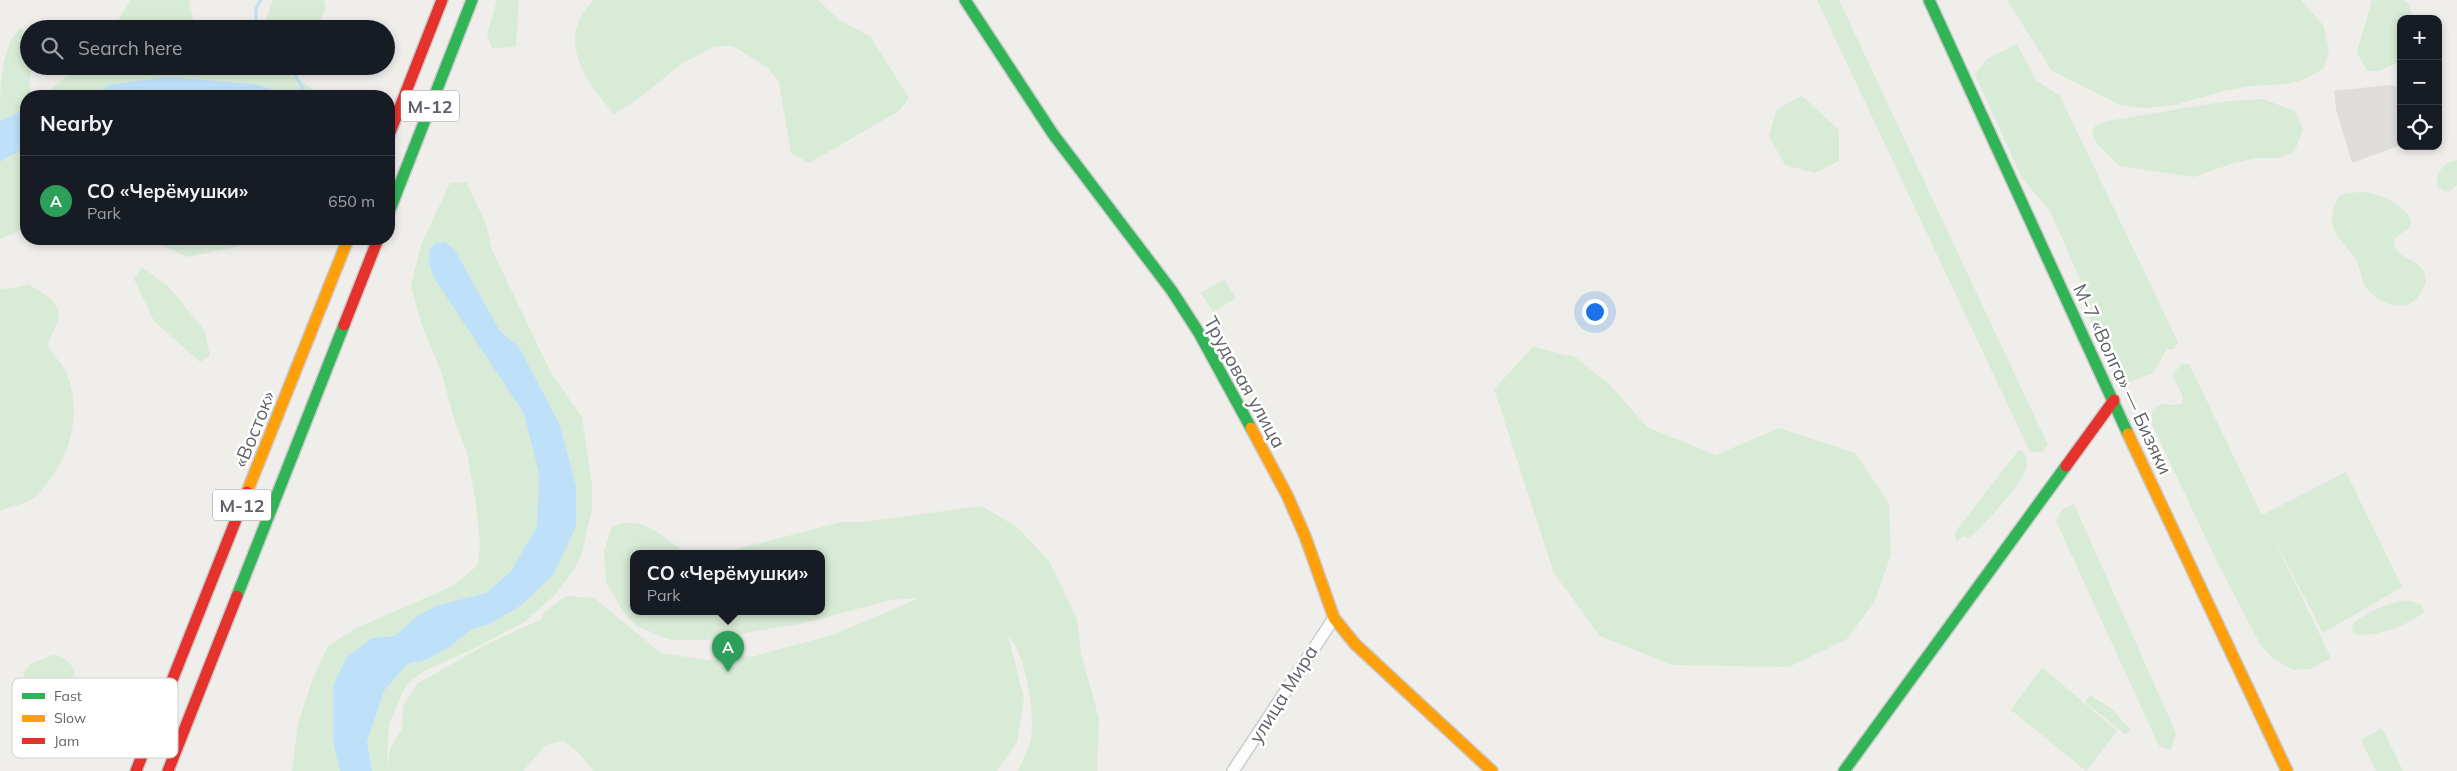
<!DOCTYPE html>
<html lang="en">
<head>
<meta charset="utf-8">
<style>
	:root { --surface:#171b24; --page:#20242c; --text:#f1f3f6; --muted:#9ea1a6; --line:#363941; --accent:#919496 }
	body { margin:0; font-family:Mulish,sans-serif; background:var(--page); color:var(--text) }
	.controls { position:absolute; right:15px; top:15px; display:grid; overflow:hidden; border-radius:10px; box-shadow:0 2px 8px #0003 }
	.controls button { width:45px; height:45px; display:grid; place-items:center; padding:0; border:0; border-bottom:1px solid var(--line); background:var(--surface); color:var(--text); font:25px sans-serif }
	.you { position:absolute; left:1594px; top:311px; width:18px; height:18px; margin:-12px; border:4px solid #fff; border-radius:50%; background:#1a73e8; box-shadow:0 0 0 8px #1a73e833 }
	.badge { display:grid; place-items:center; width:32px; height:32px; border-radius:50%; background:var(--accent); color:#fff; font-size:16px; font-weight:700 }
	.pin { position:absolute; translate:-50% -41px; filter:drop-shadow(0 1px 2px #0008) }
	.pin::after { content:''; position:absolute; top:26px; width:18px; height:15px; background:inherit; clip-path:polygon(0 0,100% 0,50% 100%) }
	.popup { position:absolute; left:630px; top:550px; width:195px; height:65px; box-sizing:border-box; display:grid; place-content:center; border-radius:10px; background:var(--surface); filter:drop-shadow(0 1px 4px #0005); font-size:16px; white-space:nowrap; color:var(--muted) }
	.popup b { font-size:19px; color:var(--text) }
	.popup::after { content:''; position:absolute; left:50%; top:100%; margin-left:-10px; border:10px solid transparent; border-top-color:var(--surface) }
	.list { margin:0; padding:0; list-style:none }
	h2 { display:flex; justify-content:space-between; align-items:center; height:65px; margin:0; padding:0 20px; font-size:21px }
	h2 small { font-size:16px; font-weight:400; color:var(--muted) }
	.list li { display:grid; grid-template-columns:32px 1fr auto; gap:15px; align-items:center; box-sizing:border-box; height:90px; padding:0 20px; border-top:1px solid var(--line) }
	.list b { display:block; font-size:19px; white-space:nowrap }
	.list p { margin:0; font-size:16px; white-space:nowrap; color:var(--muted) }
	.list em { font-size:16px; font-style:normal; color:var(--muted) }
	.icon { flex:none; width:28px; height:28px; fill:none; stroke:currentColor; stroke-width:2; stroke-linecap:round; stroke-linejoin:round }
	.map { position:relative; flex:none; width:2457px; height:771px; overflow:hidden }
	.search { position:absolute; background:var(--surface); box-shadow:0 2px 8px #0003; left:20px; top:20px; width:375px; height:55px; display:flex; align-items:center; gap:12px; box-sizing:border-box; padding:0 18px; border-radius:28px; color:var(--muted); font-size:19px }
	.panel { position:absolute; background:var(--surface); box-shadow:0 2px 8px #0003; left:20px; top:90px; width:375px; height:155px; border-radius:20px }
	.map>svg:first-child { display:block }
	.industrial { fill:#dfddda }
	.green { fill:#d8ebd6 }
	.water { fill:#bfe0f9 }
	.lines { fill:none; stroke-linecap:round; stroke-linejoin:round }
	.stream { stroke:#bfe0f9; stroke-width:3 }
	.street-casing { stroke:#cbcccc; stroke-width:14 }
	.fast-casing { stroke:#cacacb; stroke-width:14 }
	.slow-casing { stroke:#cacacb; stroke-width:14 }
	.jam-casing { stroke:#cacacb; stroke-width:14 }
	.street { stroke:#fdfcfc; stroke-width:11 }
	.fast { stroke:#30b455; stroke-width:11 }
	.slow { stroke:#ff9f0a; stroke-width:11 }
	.jam { stroke:#e5322d; stroke-width:11 }
	.labels { text-anchor:middle; dominant-baseline:central; stroke-width:5; stroke-linejoin:round; paint-order:stroke }
	.shield { fill:#fff; stroke:#8f9295; stroke-width:1 }
	.shield-label { font-size:18px; font-weight:bold; fill:#5f6368 }
	.street-label { font-size:19px; fill:#5f6368; stroke:#fff }
	.key { fill:#fff; stroke:#cfd0d2; stroke-width:1 }
	.key-label { font-size:14px; fill:#5f6368 }
</style>
</head>
<body>
<div class="map">
<svg width="2457" height="771" viewBox="0 0 2457 771">
	<rect width="100%" height="100%" fill="#efeeea"/>
	<path class="industrial" d="M2389,85L2401,88V145L2352,163L2336,109L2334,91Z"/>
	<path class="green" d="M131,0H189L195,29H121L118,20Z
		M273,0H324L326,8L316,29H269L266,19Z
		M497,0H519L516,47L492,48L487,35Z
		M593,0H818L839,20L870,36L909,98L899,111L809,163L791,153L779,82L768,68L733,46H715L683,63L635,101L614,114C592,88 565,55 579,20C582,13 588,6 593,0Z
		M1817,0H1839L2048,445L2042,452H2030Z
		M2007,0H2301L2324,26L2329,52L2323,69L2305,79L2288,84L2249,86L2223,91L2175,105L2144,108L2120,105L2052,71Z
		M2372,0H2404L2409,4L2413,19H2401V61L2379,71H2367L2357,52Z
		M20,28L29,33V66H32L29,87L32,93L39,96H26V109L0,121C0,91 0,49 20,28Z
		M2017,44L2036,80L2060,96L2178,342L2174,349H2167L2153,373L2121,385L2084,307L2083,286L2050,211L2022,178L1975,75L1987,59Z
		M148,66C186,66 298,56 316,96H292L255,84L167,77L113,84L92,94L41,96L67,76L97,73L137,75Z
		M1802,96L1839,130V161L1815,173L1785,165L1769,136L1777,109Z
		M2263,99L2295,111L2303,129L2295,151L2279,158H2256L2234,163L2194,177L2119,166L2097,144L2092,133L2095,126L2107,121L2227,101Z
		M26,147V228L0,239V162Z
		M2457,160V185L2450,191L2445,192L2437,186C2436,172 2443,163 2457,160Z
		M466,182L486,224L492,250L551,373L582,417L592,485V508L582,553L575,568L554,596L524,622L473,649L426,670L410,681L402,693L389,724L387,767L391,747L402,729L403,706L417,684L485,645L542,619L543,613L566,596L594,598L661,653L707,660L755,656L832,635L920,598L891,600L804,623L706,640H671L636,626L622,610L606,582L604,551L612,527C641,513 663,537 686,553H634V611H822V553H721L842,522H863L982,506L1018,528L1049,561L1077,619L1081,653L1099,719L1097,771H1018C1022,761 1029,749 1031,739C1035,713 1026,654 1008,635L1024,699L1017,742L997,771H593L578,752L564,741L546,745L523,771H372L367,742L384,691L407,664L428,659L451,646L472,629L490,624L522,605L554,574L576,486L560,425L519,347L500,331L455,250L445,242L482,349L524,414L539,474L537,526L511,571L486,593L438,605L417,616L395,636L372,638L333,742L340,771H292L298,724L312,681L328,646L356,628L453,586L478,565L480,545L476,504L467,452L455,422L441,371L421,323L411,285L421,245L450,183Z
		M2363,192C2381,194 2403,203 2411,220L2410,227L2394,239C2393,259 2415,257 2423,270C2425,274 2425,278 2426,282C2423,290 2416,303 2407,305C2392,309 2371,297 2364,284C2361,277 2360,269 2357,262C2342,235 2322,235 2338,197L2347,193Z
		M149,239H259L255,243L187,257Z
		M142,267L169,287L205,331L210,356L200,362L154,321L134,279Z
		M1224,279L1236,298L1213,312L1201,293Z
		M28,284C41,292 63,302 58,320C55,329 50,337 48,346C53,355 63,364 67,374C84,417 68,463 38,494C25,508 11,503 0,512V289L15,288Z
		M1533,347L1575,357L1609,384L1647,427L1716,455L1779,428L1855,453L1889,504L1891,555L1875,601L1847,639L1789,667L1672,665L1600,636L1554,573L1494,389Z
		M2182,364H2189L2262,515L2346,472L2402,587L2323,633L2269,529L2331,658L2310,669L2293,670L2272,658L2260,644L2218,564L2152,424V410L2162,404L2174,405L2182,404L2183,397L2172,375Z
		M2022,450C2026,456 2028,462 2026,469C2021,486 1983,526 1969,538L1964,536L1956,541L1955,532L2018,451Z
		M2074,504L2176,733L2171,750L2159,746L2056,521C2060,511 2064,507 2074,504Z
		M2407,600L2421,605L2424,611C2416,623 2364,642 2352,632L2353,623C2369,611 2387,603 2407,600Z
		M53,655C63,655 79,668 73,679C65,693 36,690 24,682V673L30,664Z
		M2042,667L2117,731L2086,771L2011,710Z
		M2090,695L2112,709L2130,729L2126,735L2085,702Z
		M58,712C71,717 75,719 76,733L65,743H40L37,739V729L49,714Z
		M2382,728L2403,771H2376L2361,740Z"/>
	<path class="water" d="M167,77L255,84L292,96H72L92,94L113,84Z
		M26,109V147L0,162V121Z
		M445,242L455,250L500,331L519,347L560,425L576,486V526L554,574L522,605L490,624L472,629L451,646L428,659L407,664L384,691L367,742L372,771H340L333,742V686L346,658L372,638L395,636L417,616L438,605L486,593L511,571L537,526L539,474L524,414L434,278L429,263V250L436,243Z"/>
	<g class="lines">
		<path class="stream" d="M256,29V8L261,0
			M290,66L302,87V96"/>
		<g class="street-casing">
			<path id="street" d="M1233,771L1334,618"/>
		</g>
		<g class="fast-casing">
			<path id="fast" d="M965,0L1053,134L1172,291L1199,333L1251,428
				M1929,0L2128,434
				M389,212L472,0
				M237,596L344,325
				M1844,771L2066,466"/>
		</g>
		<g class="slow-casing">
			<path id="slow" d="M1251,428L1287,495L1305,536L1334,618L1355,644L1492,771
				M2128,434L2287,771
				M247,492L348,239"/>
		</g>
		<g class="jam-casing">
			<path id="jam" d="M389,135L442,0
				M344,325L378,239
				M2066,466L2114,400
				M136,771L247,492
				M168,771L237,596"/>
		</g>
		<use href="#street" class="street"/>
		<use href="#fast" class="fast"/>
		<use href="#slow" class="slow"/>
		<use href="#jam" class="jam"/>
	</g>
	<g class="labels">
		<g class="shield">
			<rect x="401" y="90.5" width="58" height="31" rx="4"/>
			<rect x="213" y="489.5" width="58" height="31" rx="4"/>
		</g>
		<g class="shield-label">
			<text x="430" y="106">М-12</text>
			<text x="242" y="505">М-12</text>
		</g>
		<g class="street-label">
			<text transform="translate(2123 379) rotate(65)">М-7 «Волга» — Бизяки</text>
			<text transform="translate(1245 382) rotate(61)">Трудовая улица</text>
			<text transform="translate(254 429) rotate(-68)">«Восток»</text>
			<text transform="translate(1283 694) rotate(-58)">улица Мира</text>
		</g>
	</g>
	<rect x="12" y="678" width="166" height="80" rx="8" class="key"/>
	<rect x="22" y="693" width="23" height="6" fill="#30b455"/>
	<rect x="22" y="715" width="23" height="7" fill="#ff9f0a"/>
	<rect x="22" y="738" width="23" height="6" fill="#e5322d"/>
	<g class="key-label">
		<text x="54" y="701">Fast</text>
		<text x="54" y="723">Slow</text>
		<text x="54" y="746">Jam</text>
	</g>
</svg>
<div class="controls">
<button>+</button>
<button>−</button>
<button><svg class="icon" aria-label="locate" viewBox="0 0 24 24"><circle cx="12" cy="12" r="6"/><path d="M12 2v4M12 18v4M2 12h4M18 12h4"/></svg></button>
</div>
<div class="you"></div>
<div class="pin badge" style="left:728px;top:672px;background:#2e9e5b">A</div>
<div class="popup"><b>СО «Черёмушки»</b>Park</div>
<div class="search"><svg class="icon" aria-label="search" viewBox="0 0 24 24"><circle cx="10" cy="10" r="6"/><path d="M15 15l6 6"/></svg>Search here</div>
<section class="panel">
<h2>Nearby<small></small></h2>
<ul class="list">
<li><span class="badge" style="background:#2e9e5b">A</span><div><b>СО «Черёмушки»</b><p>Park</p></div><em>650 m</em></li>
</ul>
</section>
</div>
</body>
</html>
